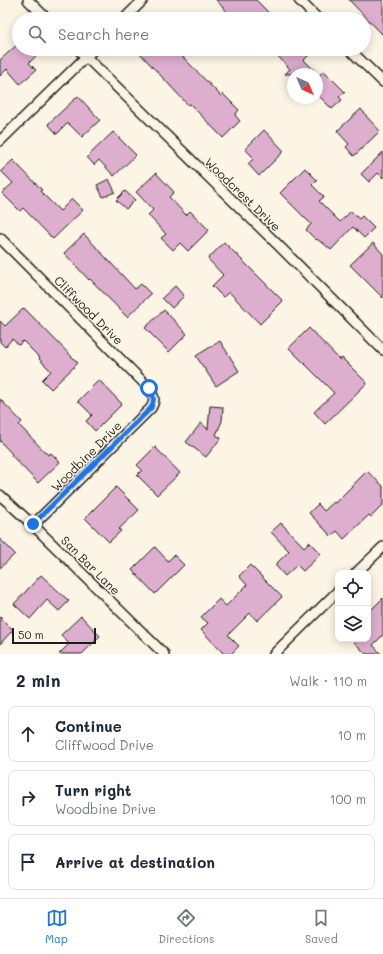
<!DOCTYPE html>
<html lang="en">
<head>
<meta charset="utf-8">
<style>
	:root { --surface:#fff; --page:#f2f2f3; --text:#1f2937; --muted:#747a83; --line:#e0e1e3; --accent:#1a73e8 }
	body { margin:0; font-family:Mali,sans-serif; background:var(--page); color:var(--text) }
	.controls { position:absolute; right:12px; bottom:12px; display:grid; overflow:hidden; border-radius:8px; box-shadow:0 2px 10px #0003 }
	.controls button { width:36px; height:36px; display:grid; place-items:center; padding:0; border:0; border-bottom:1px solid var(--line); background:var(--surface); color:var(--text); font:20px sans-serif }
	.compass { position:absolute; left:287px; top:68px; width:36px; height:36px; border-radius:50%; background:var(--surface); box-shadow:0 2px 10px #0003; rotate:136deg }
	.scale { position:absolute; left:12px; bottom:10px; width:84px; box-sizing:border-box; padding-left:4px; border:2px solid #1c1c1c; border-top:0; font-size:11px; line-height:14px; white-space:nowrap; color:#1c1c1c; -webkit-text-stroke:3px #fcf5e5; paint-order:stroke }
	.stop { position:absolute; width:12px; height:12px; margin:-9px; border:3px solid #1a73e8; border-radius:50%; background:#fff }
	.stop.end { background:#1a73e8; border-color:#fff; box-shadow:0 1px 4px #0008 }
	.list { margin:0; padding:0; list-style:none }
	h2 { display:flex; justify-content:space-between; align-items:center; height:52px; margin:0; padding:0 16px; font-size:17px }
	h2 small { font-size:13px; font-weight:400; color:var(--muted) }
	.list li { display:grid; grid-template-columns:26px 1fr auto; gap:12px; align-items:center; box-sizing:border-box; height:56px; margin:0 8px 8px; padding:0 8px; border:1px solid var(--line); border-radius:8px }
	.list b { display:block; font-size:15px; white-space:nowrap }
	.list p { margin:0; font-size:13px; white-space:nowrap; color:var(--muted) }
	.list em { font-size:13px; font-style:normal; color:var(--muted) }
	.icon { flex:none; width:22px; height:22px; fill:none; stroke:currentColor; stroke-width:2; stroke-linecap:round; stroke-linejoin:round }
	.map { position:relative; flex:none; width:383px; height:654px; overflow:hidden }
	.search { position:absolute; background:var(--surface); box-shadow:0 2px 10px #0003; left:12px; right:12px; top:12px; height:44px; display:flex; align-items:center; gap:10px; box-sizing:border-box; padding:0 14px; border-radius:22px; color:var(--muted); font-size:15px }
	.sheet { height:244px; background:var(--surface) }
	nav { display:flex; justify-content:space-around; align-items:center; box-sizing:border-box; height:56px; border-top:1px solid var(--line); background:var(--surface); font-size:11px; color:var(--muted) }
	nav a { display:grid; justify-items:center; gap:2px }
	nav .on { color:var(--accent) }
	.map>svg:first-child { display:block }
	.building { fill:#ddaece; stroke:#1c1c1c }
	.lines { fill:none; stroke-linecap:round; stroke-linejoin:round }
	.street-casing { stroke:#1c1c1c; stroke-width:12 }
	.street { stroke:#fcf5e5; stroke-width:9 }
	.route { stroke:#1a73e8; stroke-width:5 }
	.labels { text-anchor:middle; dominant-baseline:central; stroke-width:3; stroke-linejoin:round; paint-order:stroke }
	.street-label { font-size:12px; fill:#1c1c1c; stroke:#fcf5e5 }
</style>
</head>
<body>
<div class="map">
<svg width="383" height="654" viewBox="0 0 383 654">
	<rect width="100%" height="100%" fill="#fcf5e5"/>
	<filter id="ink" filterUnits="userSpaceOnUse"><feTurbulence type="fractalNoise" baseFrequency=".025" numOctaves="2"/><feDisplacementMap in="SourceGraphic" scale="8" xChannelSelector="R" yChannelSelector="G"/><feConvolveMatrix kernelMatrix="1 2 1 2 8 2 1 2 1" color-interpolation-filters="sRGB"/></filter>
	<g filter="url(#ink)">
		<path class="building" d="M216,0H256L275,19H234Z
			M349,0H383V35Z
			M19,43V49H34L38,54L29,63L36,70L20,84L7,69L0,76V60Z
			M136,49H175L221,96L223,94L239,110L235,115L240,121L223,138L190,104L188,105Z
			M271,49H304L309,55L304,60L318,74H285L290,69Z
			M324,71L345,92L339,97L342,100L332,109L317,94V77Z
			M78,96L100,120L82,137L68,123L57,134L48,124Z
			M361,109L366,115V116L380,131L354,156L346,147L349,144L337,131Z
			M264,130L284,151L259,176L248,164L254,158L245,149Z
			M113,132L136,155L114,176L99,160L94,165L87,157Z
			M383,152V178L378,173L369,182L361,174Z
			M13,160L42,190L40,191L60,211L72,199L83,210L53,239L23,208L20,211L2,193L13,183L1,171Z
			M305,168L317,180L312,185L324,197L319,201L340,222L351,211L359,219L362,216L374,228L364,238L353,227L331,250L322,242V243L317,239L316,240L306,230L311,224L280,193Z
			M156,173L174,192L169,197L186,215L190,211L209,230L188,251L180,243L173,250L161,238L166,234L148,215L153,210L136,192Z
			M109,179L115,192L103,197L97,185Z
			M125,191L135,200L126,209L116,200Z
			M84,234L135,289L141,284L151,294L127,317L90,279L89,280L64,253Z
			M224,242L283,301L260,324L229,292L223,297L212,286L223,275L208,259Z
			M373,243L383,254V298L350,265Z
			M175,286L184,296L172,308L162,298Z
			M24,308L78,363L51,389L42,380L51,371L39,359L40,358L23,341L19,345L12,339L5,347L0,342V321L5,326Z
			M164,310L187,334L169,352L145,328Z
			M309,328L340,360L342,358L367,383L325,424L314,412L334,393L289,348Z
			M220,341L239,371L216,386L196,356Z
			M99,380L122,404L95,431L86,421L92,415L78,401Z
			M0,399L22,422L19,425L48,455L51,453L60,462L38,483L11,455L12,454L0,441Z
			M210,406L223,407L222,421L216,435L221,438L206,457L186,442L201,423L208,429Z
			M155,447L180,473L157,495L137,475L142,470L137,465Z
			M367,471L383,486V505L371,517L369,515L344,539L337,531L331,536L309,513L318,504L324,511L334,502L335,503Z
			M116,487L139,510L119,529L121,531L109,542L85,518Z
			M281,523L304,547L309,542L321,554L303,571L297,565L285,576L275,565L289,551L271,532Z
			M0,539L15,554L0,568Z
			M155,547L168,561L174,555L184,565L155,594L132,570Z
			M250,565L282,597L257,621L250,613L228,635L239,646L231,654H224L201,630L208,623L201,617L219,599L226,606L247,585L239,576Z
			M41,575L69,601L59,611L47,600L30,619L14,604Z
			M383,598V635L373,645L381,654H366L351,639H368V613Z
			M81,616L100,636L82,654H59L69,644L61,635Z
			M0,617L13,630L0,644Z"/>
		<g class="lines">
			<g class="street-casing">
				<path id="street" d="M28,0L47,19
					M299,0L318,19
					M124,19L143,0
					M78,49L278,245L383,350
					M349,49L383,82
					M0,141L94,49
					M0,238L149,388C154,397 156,399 151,408L33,525
					M0,495L33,525L164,654
					M356,573L383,547
					M274,654L338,591"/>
			</g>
			<use href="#street" class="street"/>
		</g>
	</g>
	<g class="lines" filter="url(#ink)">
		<path class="route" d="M33,524L151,408C155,399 154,397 149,388"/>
	</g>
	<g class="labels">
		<g class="street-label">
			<text transform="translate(243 194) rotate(44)">Woodcrest Drive</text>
			<text transform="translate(89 310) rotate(45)">Cliffwood Drive</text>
			<text transform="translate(86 456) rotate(-45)">Woodbine Drive</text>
			<text transform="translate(91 565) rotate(45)">San Bar Lane</text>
		</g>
	</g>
</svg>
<div class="controls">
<button><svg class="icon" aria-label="locate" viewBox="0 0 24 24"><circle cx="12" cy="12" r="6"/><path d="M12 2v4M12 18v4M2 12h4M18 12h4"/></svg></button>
<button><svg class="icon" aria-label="layers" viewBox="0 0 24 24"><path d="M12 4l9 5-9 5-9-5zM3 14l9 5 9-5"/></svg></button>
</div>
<svg class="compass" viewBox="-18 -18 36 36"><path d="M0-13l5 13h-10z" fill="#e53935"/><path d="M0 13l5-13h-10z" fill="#747a83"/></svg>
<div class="scale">50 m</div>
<div class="stop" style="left:149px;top:388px"></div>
<div class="stop end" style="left:33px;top:524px"></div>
<div class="search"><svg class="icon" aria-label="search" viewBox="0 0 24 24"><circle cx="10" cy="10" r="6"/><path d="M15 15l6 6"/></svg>Search here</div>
</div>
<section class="sheet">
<h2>2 min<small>Walk · 110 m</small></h2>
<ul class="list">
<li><svg class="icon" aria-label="ahead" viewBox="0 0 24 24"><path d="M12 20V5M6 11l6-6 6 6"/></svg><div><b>Continue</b><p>Cliffwood Drive</p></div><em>10 m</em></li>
<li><svg class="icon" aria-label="right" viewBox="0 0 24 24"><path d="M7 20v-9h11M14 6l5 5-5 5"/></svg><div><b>Turn right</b><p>Woodbine Drive</p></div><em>100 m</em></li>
<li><svg class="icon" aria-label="arrive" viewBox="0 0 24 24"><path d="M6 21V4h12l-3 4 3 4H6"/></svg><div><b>Arrive at destination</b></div></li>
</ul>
</section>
<nav>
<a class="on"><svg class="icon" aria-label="map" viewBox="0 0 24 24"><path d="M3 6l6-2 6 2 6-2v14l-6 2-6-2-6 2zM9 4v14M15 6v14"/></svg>Map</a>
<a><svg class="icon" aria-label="directions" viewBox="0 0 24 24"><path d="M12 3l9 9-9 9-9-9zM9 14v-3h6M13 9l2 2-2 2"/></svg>Directions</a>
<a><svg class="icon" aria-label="saved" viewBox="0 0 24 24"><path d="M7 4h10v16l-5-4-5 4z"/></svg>Saved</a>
</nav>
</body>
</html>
